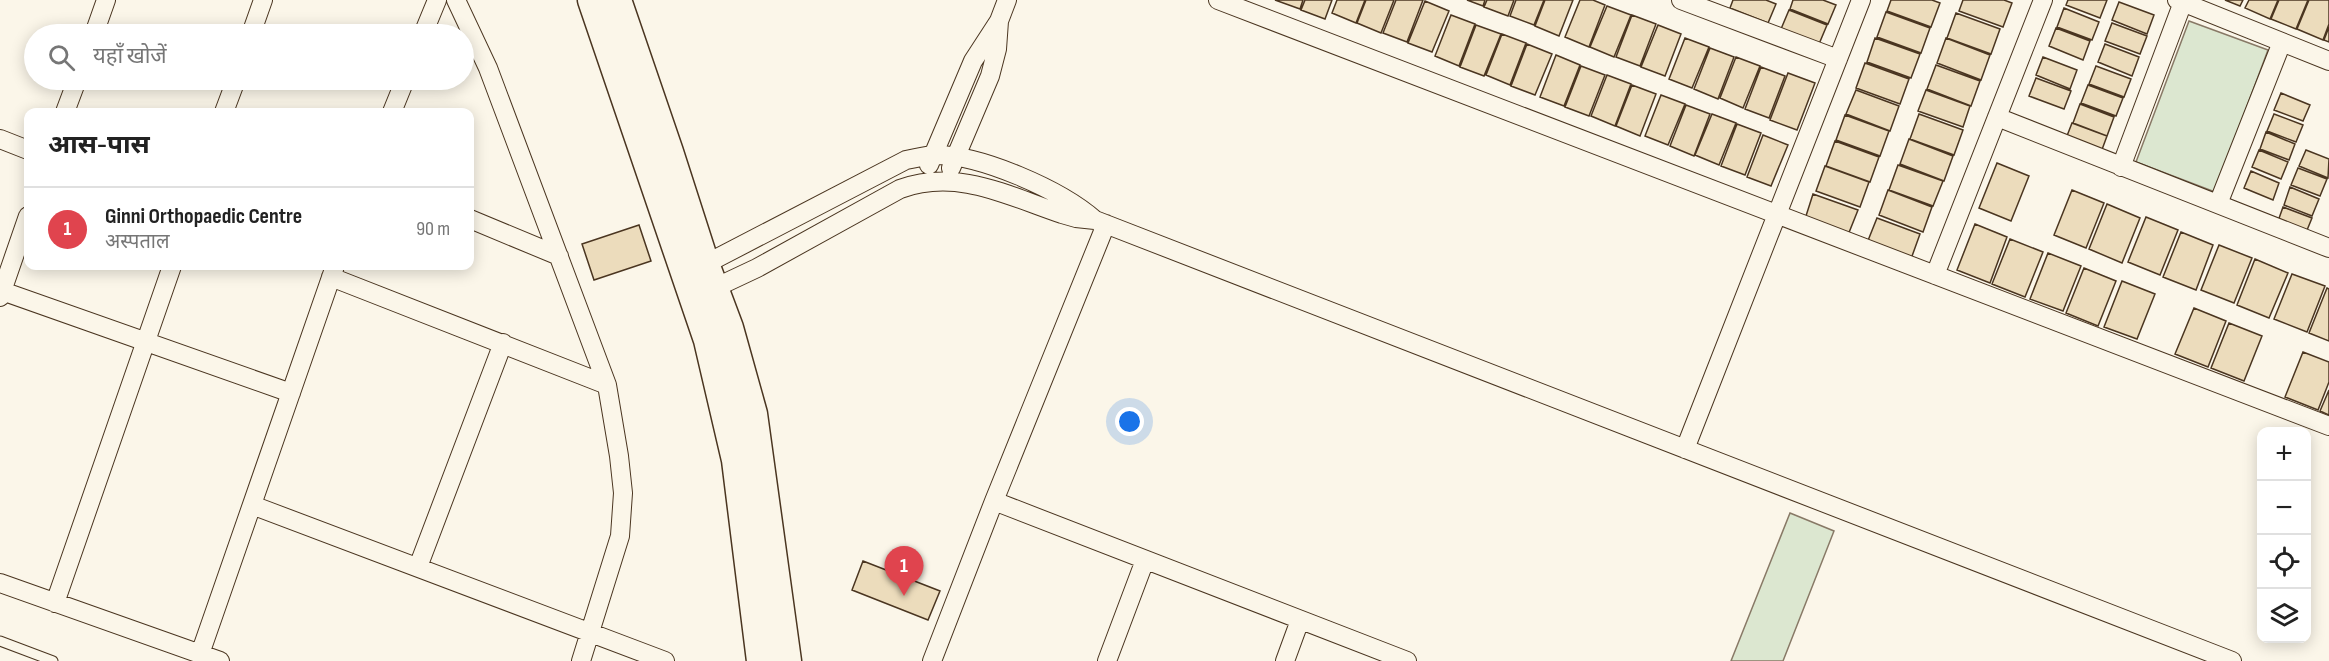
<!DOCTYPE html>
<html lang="hi">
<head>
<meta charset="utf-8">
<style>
	:root { --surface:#fff; --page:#f6f6f6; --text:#222; --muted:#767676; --line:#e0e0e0; --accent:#0f766e }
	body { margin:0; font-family:"Sofia Sans Condensed","Noto Sans Devanagari",sans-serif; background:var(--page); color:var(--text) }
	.controls { position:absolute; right:18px; bottom:18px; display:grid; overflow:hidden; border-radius:12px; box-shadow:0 3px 15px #0003 }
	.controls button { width:54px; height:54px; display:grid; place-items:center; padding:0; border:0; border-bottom:2px solid var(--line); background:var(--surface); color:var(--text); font:30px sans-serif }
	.you { position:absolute; left:1130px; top:422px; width:21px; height:21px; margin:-15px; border:4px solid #fff; border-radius:50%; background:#1a73e8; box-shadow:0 0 0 9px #1a73e833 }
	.badge { display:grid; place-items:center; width:39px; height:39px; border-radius:50%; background:var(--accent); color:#fff; font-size:20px; font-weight:700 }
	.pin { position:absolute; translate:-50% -50px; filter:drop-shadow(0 2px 3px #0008) }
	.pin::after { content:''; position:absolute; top:32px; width:21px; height:18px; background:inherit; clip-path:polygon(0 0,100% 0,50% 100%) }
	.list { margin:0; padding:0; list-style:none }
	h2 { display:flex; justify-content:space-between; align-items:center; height:78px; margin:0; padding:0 24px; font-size:26px }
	h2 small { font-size:20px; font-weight:400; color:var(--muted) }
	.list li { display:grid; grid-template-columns:39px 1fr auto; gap:18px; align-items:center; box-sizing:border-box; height:84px; padding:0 24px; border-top:2px solid var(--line) }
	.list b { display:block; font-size:22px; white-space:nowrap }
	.list p { margin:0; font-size:20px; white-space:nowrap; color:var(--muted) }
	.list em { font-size:20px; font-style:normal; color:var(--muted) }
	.icon { flex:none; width:33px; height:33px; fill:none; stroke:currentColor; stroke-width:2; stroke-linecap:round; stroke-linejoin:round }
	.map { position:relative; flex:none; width:2329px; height:661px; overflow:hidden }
	.search { position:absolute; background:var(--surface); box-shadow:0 3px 15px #0003; left:24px; top:24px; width:450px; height:66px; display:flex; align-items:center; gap:15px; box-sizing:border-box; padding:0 21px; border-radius:33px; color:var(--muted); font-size:22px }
	.panel { position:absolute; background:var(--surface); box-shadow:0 3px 15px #0003; left:24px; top:108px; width:450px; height:162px; border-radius:12px }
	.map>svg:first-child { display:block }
	.green { fill:#dce7d0; stroke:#887966; stroke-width:1.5 }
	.building { fill:#ecdcbc; stroke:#4a3520; stroke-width:1.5 }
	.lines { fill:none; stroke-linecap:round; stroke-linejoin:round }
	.lane-casing { stroke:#4a3520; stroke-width:11 }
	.street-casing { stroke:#4a3520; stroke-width:20 }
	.primary-casing { stroke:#4a3520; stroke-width:31 }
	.lane { stroke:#fbf6e9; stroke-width:9 }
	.street { stroke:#fbf6e9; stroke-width:18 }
	.primary { stroke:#fbf6e9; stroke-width:28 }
</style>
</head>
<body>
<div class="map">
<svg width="2329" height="661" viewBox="0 0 2329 661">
	<rect width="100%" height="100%" fill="#fbf6e9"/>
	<path class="green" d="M2189,21L2268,50L2215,192L2136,162Z
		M1790,513L1834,531L1783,661H1731Z"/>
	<path class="building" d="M1275,0H1303L1300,9Z
		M1305,0H1332L1325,19L1301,10Z
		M1337,0H1365L1356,23L1332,13Z
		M1366,0H1394L1381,33L1357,23Z
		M1396,0H1423L1407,42L1383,33Z
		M1467,0H1485L1483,6Z
		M1487,0H1514L1508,16L1484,7Z
		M1516,0H1544L1534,25L1510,16Z
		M1545,0H1573L1559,36L1535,26Z
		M1580,0H1593L1605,5L1589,47L1565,37Z
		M1733,0H1766L1776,4L1768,23L1730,8Z
		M1793,0H1823L1836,5L1828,24L1790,9Z
		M1891,0H1932L1940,3L1931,27L1887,11Z
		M1963,0H2004L2012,3L2003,27L1959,11Z
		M2068,0H2107L2100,18L2066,5Z
		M2225,0H2243L2240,6Z
		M2249,0H2278L2270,19L2245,8Z
		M2279,0H2308L2296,29L2271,19Z
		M2309,0H2329V24L2323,40L2297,29Z
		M1425,1L1449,11L1432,52L1408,43Z
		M2119,2L2154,15L2147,34L2112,20Z
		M1607,6L1631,15L1614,57L1590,47Z
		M2064,8L2099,22L2092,40L2057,27Z
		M1789,10L1827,25L1819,44L1781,29Z
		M1886,12L1930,28L1921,53L1877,37Z
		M1956,13L2000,29L1991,54L1947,38Z
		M1451,15L1475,24L1459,66L1435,56Z
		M1632,15L1656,24L1640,66L1616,57Z
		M2112,23L2147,36L2140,54L2105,41Z
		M1476,25L1501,34L1484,76L1460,67Z
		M1658,25L1681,34L1665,76L1641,67Z
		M2329,27V42L2324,40Z
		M2056,28L2090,41L2083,60L2049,46Z
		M1502,34L1526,43L1510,85L1486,75Z
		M1685,38L1709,47L1692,88L1669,79Z
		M1875,38L1920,54L1911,78L1867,62Z
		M1946,38L1990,55L1981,80L1937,63Z
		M1527,44L1552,54L1535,95L1511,86Z
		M2105,44L2139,57L2132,76L2098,62Z
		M1710,48L1734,57L1718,99L1694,89Z
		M1556,55L1580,65L1564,106L1540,97Z
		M1736,57L1760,66L1743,108L1720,98Z
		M2043,57L2077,70L2070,89L2036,75Z
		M1865,63L1909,79L1900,104L1856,88Z
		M1936,65L1980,81L1971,106L1927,89Z
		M1581,66L1605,75L1589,116L1565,107Z
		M2096,66L2131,79L2124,97L2089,84Z
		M1761,67L1785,76L1769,118L1745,109Z
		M1788,73L1815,83L1797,130L1770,120Z
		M1607,75L1631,84L1615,126L1591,116Z
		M2036,78L2071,91L2064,109L2029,96Z
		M1632,85L1656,94L1640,136L1616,126Z
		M2088,85L2123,98L2116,116L2081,103Z
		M1856,90L1899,106L1890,131L1846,114Z
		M1926,90L1970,106L1963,127L1918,111Z
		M2281,93L2310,105L2303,121L2274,110Z
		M1661,95L1685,104L1668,145L1645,136Z
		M2080,104L2114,117L2107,136L2073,123Z
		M1686,105L1710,114L1694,156L1670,146Z
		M1712,114L1736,123L1719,165L1695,155Z
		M1919,114L1963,130L1954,155L1910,139Z
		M2274,114L2303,125L2296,142L2267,131Z
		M1845,115L1889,131L1880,156L1836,140Z
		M2072,123L2107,136L2100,155L2065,141Z
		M1737,124L1761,133L1745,175L1721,166Z
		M2266,132L2295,144L2289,160L2260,149Z
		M1763,135L1788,145L1771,186L1747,177Z
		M1909,139L1953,156L1944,181L1900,164Z
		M1835,141L1879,157L1870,182L1826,166Z
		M2259,150L2288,162L2281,179L2252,167Z
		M2306,150L2329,159L2328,178L2299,166Z
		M1997,163L2029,176L2011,221L1979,208Z
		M1898,165L1943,181L1933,206L1889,190Z
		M1825,166L1869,182L1860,207L1816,191Z
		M2298,168L2327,179L2320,196L2291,185Z
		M2251,171L2279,183L2273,200L2244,188Z
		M2290,187L2319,199L2312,216L2284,205Z
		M1888,190L1932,207L1923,232L1879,215Z
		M2072,190L2104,203L2086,248L2054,235Z
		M1813,194L1858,210L1848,235L1805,219Z
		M2107,204L2140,218L2122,263L2089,249Z
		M2283,207L2312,218L2305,235L2277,224Z
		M2146,217L2178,230L2160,275L2128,262Z
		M1877,218L1920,234L1911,259L1867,243Z
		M1975,224L2007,237L1990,283L1957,270Z
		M639,225L651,261L594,280L582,244Z
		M2181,232L2213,245L2196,290L2163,277Z
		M2010,239L2043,252L2025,297L1992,284Z
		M2219,245L2252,258L2234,303L2201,290Z
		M2048,253L2081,266L2063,311L2030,299Z
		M2255,259L2288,273L2269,318L2237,305Z
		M2084,268L2116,281L2098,326L2066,313Z
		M2292,274L2325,286L2307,332L2274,319Z
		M2122,281L2155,294L2137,339L2104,327Z
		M2327,288L2329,289V341L2309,333Z
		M2194,308L2226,321L2208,367L2175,354Z
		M2229,323L2262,336L2244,381L2211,368Z
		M2303,352L2329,362V382L2318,410L2285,397Z
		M2329,390V415L2320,411Z
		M863,561L940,591L928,620L852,590Z"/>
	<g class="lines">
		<g class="lane-casing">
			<path id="lane" d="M0,641L53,661"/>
		</g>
		<g class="street-casing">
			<path id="street" d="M456,0L488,68L607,385L619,456L623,493L620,536L581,661
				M1218,0L2329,426
				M1681,0L1838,59
				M2177,0L2329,61
				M94,34L106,0
				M251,34L263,0
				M423,34L437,0
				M65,112L77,80
				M224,112L236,80
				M392,112L405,80
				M1997,117L2329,248
				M0,139L28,150
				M929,165L973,61L999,21
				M2121,167L2183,2
				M951,168L990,76L997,49L999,21L1007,0
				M2218,204L2282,42
				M470,219L559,256
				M698,268L906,160C915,158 925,156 934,155C980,154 1061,190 1095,220
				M1935,275L2043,0
				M331,277L607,385
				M2,291L291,393
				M706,292L757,268L900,189C958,168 1008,196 1062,214L1076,218L1095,220L2232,661
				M0,297L28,216
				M1685,449L1861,0
				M994,501L1407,661
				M252,505L665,661
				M418,567L503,343
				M0,583L220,661
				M55,603L172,266
				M200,654L335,266
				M932,661L994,501L1106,224
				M1107,661L1145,560
				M1285,661L1300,620"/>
		</g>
		<g class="primary-casing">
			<path id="primary" d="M592,0L708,340L736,460L761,661
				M617,0L669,152L705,264L729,328L753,414L787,661"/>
		</g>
		<use href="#lane" class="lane"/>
		<use href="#street" class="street"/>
		<use href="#primary" class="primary"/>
	</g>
</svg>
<div class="controls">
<button>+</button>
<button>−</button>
<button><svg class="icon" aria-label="locate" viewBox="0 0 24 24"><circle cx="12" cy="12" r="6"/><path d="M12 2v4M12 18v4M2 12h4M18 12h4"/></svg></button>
<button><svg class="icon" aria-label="layers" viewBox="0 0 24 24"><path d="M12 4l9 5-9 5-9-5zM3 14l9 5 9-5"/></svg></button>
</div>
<div class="you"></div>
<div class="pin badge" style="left:904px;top:596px;background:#e0444e">1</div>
<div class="search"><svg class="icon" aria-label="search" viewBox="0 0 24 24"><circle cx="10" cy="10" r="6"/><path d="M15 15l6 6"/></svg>यहाँ खोजें</div>
<section class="panel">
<h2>आस-पास<small></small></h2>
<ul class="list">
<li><span class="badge" style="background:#e0444e">1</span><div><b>Ginni Orthopaedic Centre</b><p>अस्पताल</p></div><em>90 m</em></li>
</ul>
</section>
</div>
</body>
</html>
